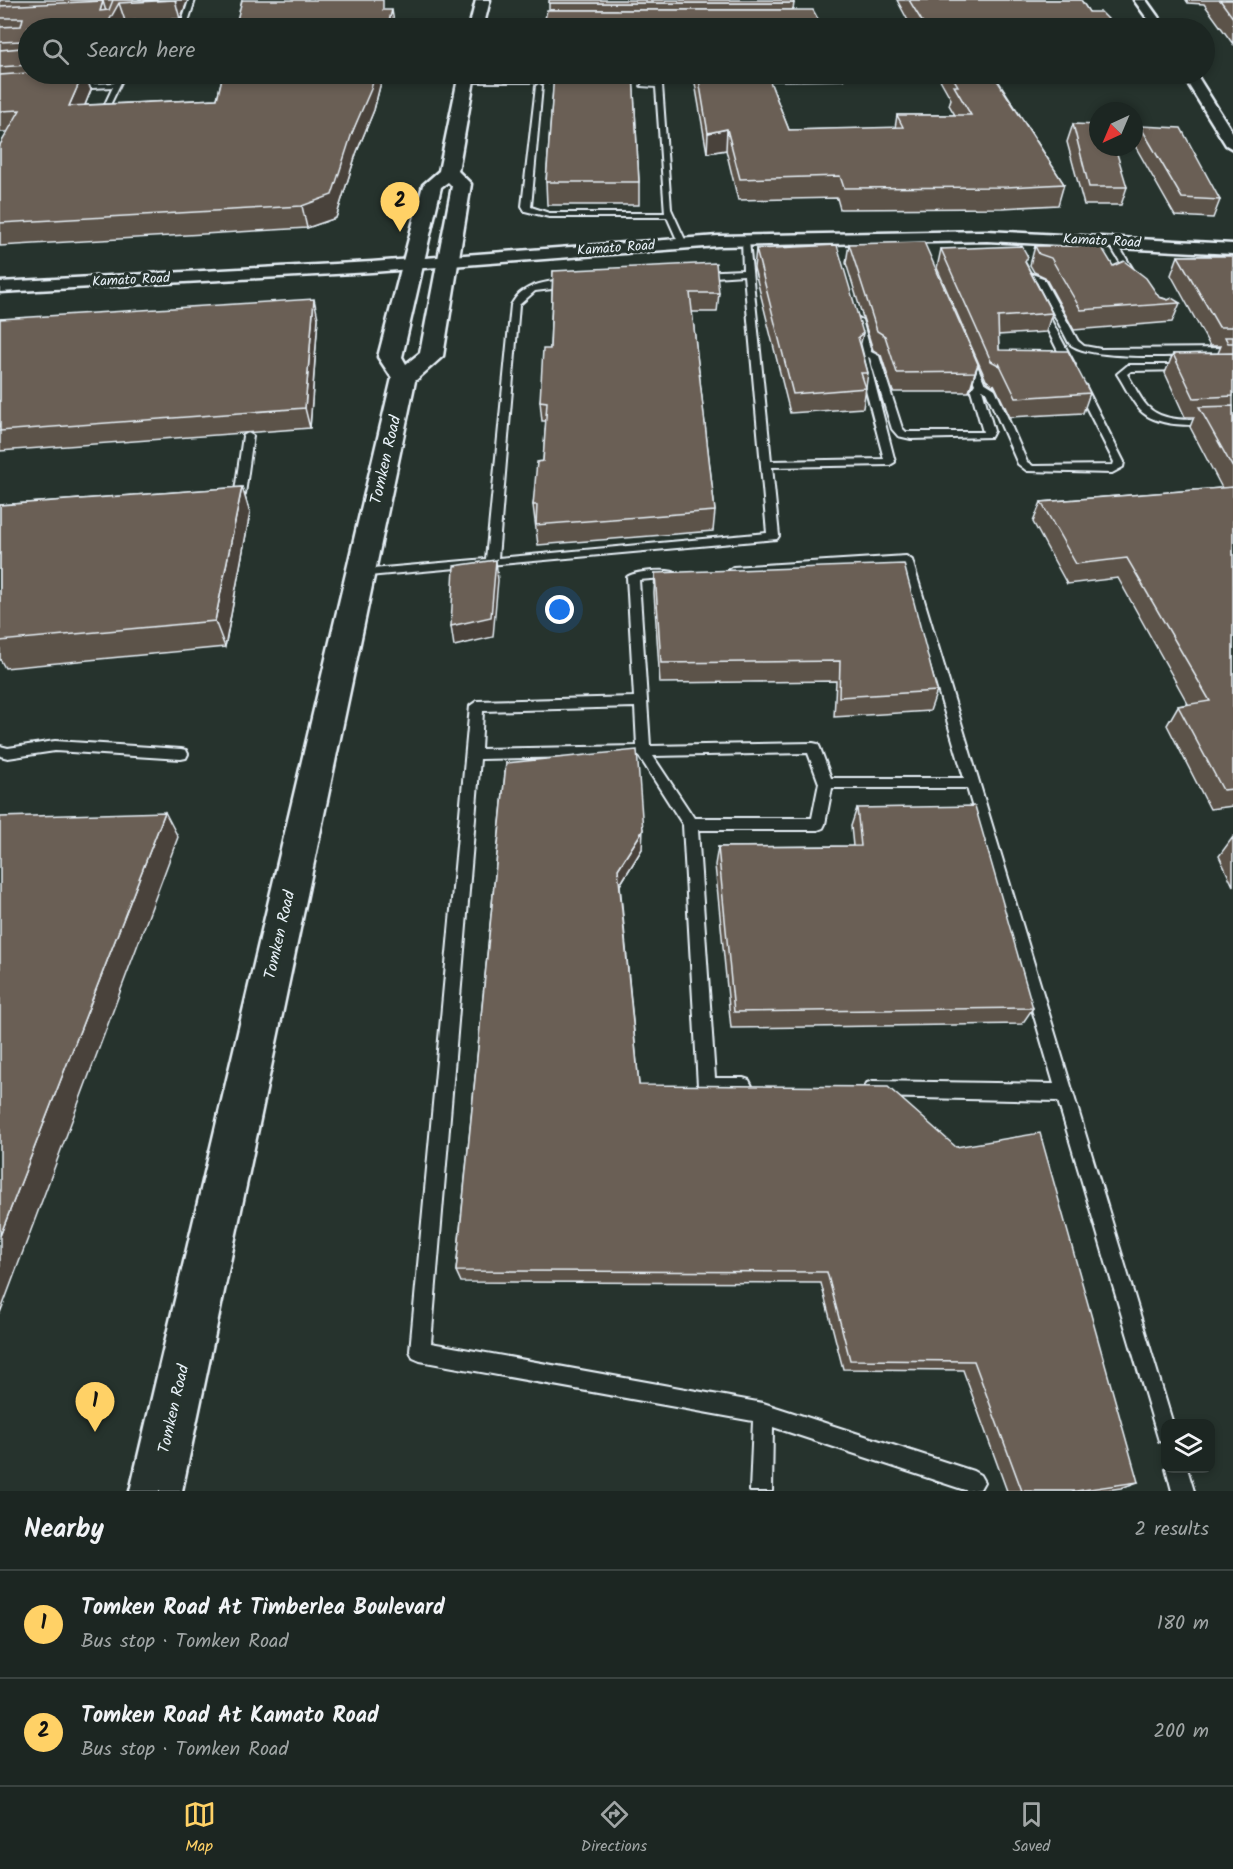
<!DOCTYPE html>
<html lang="en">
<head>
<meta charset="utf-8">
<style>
	:root { --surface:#1c2622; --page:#29322f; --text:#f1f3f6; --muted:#a0a5a5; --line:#3a4340; --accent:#ffd166 }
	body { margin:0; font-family:Kalam,sans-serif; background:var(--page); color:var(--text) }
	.controls { position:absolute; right:18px; bottom:18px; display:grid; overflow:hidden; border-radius:12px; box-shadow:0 3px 9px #0003 }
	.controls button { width:54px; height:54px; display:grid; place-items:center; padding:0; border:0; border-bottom:2px solid var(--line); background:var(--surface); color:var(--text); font:30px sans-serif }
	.compass { position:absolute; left:1089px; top:102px; width:54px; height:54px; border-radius:50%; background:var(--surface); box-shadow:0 3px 9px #0003; rotate:224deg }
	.you { position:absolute; left:560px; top:610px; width:21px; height:21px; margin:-15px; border:4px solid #fff; border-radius:50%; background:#1a73e8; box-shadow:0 0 0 9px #1a73e833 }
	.badge { display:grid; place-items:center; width:39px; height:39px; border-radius:50%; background:var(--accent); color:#111; font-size:20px; font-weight:700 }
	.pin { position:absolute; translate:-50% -50px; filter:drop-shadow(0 2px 3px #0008) }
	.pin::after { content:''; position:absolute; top:32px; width:21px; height:18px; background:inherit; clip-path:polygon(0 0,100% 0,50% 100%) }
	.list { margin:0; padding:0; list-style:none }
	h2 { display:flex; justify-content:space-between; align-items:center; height:78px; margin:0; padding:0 24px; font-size:26px }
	h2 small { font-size:20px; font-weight:400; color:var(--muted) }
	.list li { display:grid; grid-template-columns:39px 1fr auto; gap:18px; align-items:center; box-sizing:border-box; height:108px; padding:0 24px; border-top:2px solid var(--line) }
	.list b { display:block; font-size:22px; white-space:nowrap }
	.list p { margin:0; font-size:20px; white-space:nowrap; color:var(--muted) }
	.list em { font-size:20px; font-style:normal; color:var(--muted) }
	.icon { flex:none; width:33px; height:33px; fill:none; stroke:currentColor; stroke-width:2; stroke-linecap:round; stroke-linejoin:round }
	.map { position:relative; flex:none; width:1233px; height:1491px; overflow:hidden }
	.search { position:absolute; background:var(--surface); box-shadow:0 3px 9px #0003; left:18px; right:18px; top:18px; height:66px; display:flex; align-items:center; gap:15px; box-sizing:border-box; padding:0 21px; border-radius:33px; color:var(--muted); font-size:22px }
	.sheet { height:294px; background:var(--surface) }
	nav { display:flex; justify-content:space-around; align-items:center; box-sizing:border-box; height:84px; border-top:2px solid var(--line); background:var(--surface); font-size:16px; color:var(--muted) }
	nav a { display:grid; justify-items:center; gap:3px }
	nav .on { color:var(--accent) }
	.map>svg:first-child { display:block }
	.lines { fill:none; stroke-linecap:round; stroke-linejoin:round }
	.lane-casing { stroke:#e8f1f8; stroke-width:4 }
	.street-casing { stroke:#e8f1f8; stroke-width:5 }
	.secondary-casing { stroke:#e8f1f8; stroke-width:5 }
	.lane { fill:#26332d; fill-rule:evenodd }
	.street { fill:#26332d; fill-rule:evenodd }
	.secondary { fill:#26332d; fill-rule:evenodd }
	.wall { fill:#5b5248; stroke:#e8f1f8; stroke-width:1.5 }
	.shaded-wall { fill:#4a423b; stroke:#e8f1f8; stroke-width:1.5 }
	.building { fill:#6a5f54; stroke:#e8f1f8; stroke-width:1.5 }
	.labels { text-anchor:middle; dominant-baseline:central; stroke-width:6; stroke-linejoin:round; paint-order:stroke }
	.far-street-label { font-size:14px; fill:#e8f1f8; stroke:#26332d }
	.street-label { font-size:16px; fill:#e8f1f8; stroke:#26332d }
</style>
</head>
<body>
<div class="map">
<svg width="1233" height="1491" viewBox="0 0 1233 1491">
	<rect width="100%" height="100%" fill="#26332d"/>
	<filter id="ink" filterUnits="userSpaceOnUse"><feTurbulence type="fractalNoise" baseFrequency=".0167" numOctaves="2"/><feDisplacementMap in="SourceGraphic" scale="12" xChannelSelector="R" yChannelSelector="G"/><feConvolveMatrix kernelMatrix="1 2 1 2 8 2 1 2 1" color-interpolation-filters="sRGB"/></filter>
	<g filter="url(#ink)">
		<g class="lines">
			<g class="lane-casing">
				<path id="lane" d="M189,0H195L186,28H180Z
					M476,24H560L563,26L560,28L474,27Z
					M119,74H125L110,105L105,104L113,87L71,89L68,87L71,85L114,83Z
					M841,74H847L842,79L750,80L747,78L750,76Z
					M615,77L713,76L716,78L713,80H613Z
					M466,79L572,78L575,80L572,82H464Z
					M643,83L662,85L671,209L687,244L686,246L679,244L667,217H549L525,211L522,206L536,86L539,84L542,86L531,207L549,213H665L656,87L641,86Z
					M742,239L749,241L771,461L884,459L857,356L862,353L852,320L857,317L862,320L871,352L879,356L902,428L906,432H983L971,390L975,384L964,358L969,355L974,358L984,382L995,389L1027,462L1033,466L1113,465L1114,462L1075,385L1080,382L1085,385L1124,462L1123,467L1112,473L1027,471L1018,464L986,391L982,389L994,431L991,437L911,439L898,436L892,429L870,358L868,357L895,462L890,465L772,467L779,536L777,539L357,577L355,574L357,571L361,570L486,559L511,305C514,300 518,294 523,291C534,283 562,277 573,284L569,287L535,291L519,305L498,558L767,533L744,275L699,278L695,275L699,272L743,270Z
					M1109,240H1115L1137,276L1136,278H1130L1108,242Z
					M1029,273L1043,278L1078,341L1084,346L1101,349L1233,348V354C1201,354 1088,363 1069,343L1037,282L1025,276Z
					M1037,305L1044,307L1075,365L1073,367L1065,365L1036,307Z
					M1185,365L1190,368L1188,370L1131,371L1127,374C1134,385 1139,397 1147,406C1166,427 1208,418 1233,417V423C1207,424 1160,431 1140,410C1131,400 1125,386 1117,374L1128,365Z
					M248,433L253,436L245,494L240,497H225V493L235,491L243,436Z
					M906,556L912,560L1173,1424H1166V1444L1159,1441L1058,1101L873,1097L867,1095L864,1089L867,1083L873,1081L1054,1084L967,788H832L825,824L823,828L818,830H698L715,1078H743L749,1080L752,1086L749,1092C737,1097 713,1097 701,1092L698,1086L683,825L639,756L480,759L431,1343L763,1403L973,1471L980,1475L984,1482L980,1489L968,1491L773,1427L772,1491H750L753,1421L420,1361L413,1358L410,1351L470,706L477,701L634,697L627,577C634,571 671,568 678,574L676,577L639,580L650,746L813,743L818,744L820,748L831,778H964L901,564L733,575L727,571L733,567ZM635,707L637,746L481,749L483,711ZM808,753L819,783L812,818H694L653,756Z
					M55,741L181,749L186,750L188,754L186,758L181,759L55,751L8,758L0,756V746L8,748Z
					M1166,1468H1187L1194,1491H1172Z"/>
			</g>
			<g class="street-casing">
				<path id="street" d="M1134,0H1146L1166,28H1154Z
					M1182,74H1196L1233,133V149L1226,145Z
					M987,231L1233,244V254L987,241L718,246L372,272L0,292V282L372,262L718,236Z"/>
			</g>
			<g class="secondary-casing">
				<path id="secondary" d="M476,0H490L483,28H469Z
					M459,74H475L458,171L471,184L443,356L415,381L182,1491H130L392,378L378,357L423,185L439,171ZM448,182L452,186L420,353L406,364L402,357L441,187Z"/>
			</g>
			<use href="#lane" class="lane"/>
			<use href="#street" class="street"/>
			<use href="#secondary" class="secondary"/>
		</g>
		<path class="wall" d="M0,0H188L180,19L125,21L121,28H28V74H98L94,82H88L91,90L85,105L217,99L223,74H383L374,110L356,154L336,218L307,228L0,246V145L8,132H0Z
			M897,0H1081L1089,12L1117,28H912Z
			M1186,0H1233V44L1204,4L1188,3Z
			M549,3H794L793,10H549Z
			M539,74H767L789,130L895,128L897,115H955L949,105L951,99L937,74H994L1064,184L1058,205L1002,208L840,209L837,198L738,200L726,150L707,153L695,83L696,74L633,75L639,182V205H547L546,182L554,76H539Z
			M1073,124L1127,187L1121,205H1084L1067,142Z
			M1140,126L1220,200L1213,218L1175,216L1134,144Z
			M849,244L978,364L972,384L969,392H893L881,355L873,350L846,263Z
			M1035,246L1113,266L1159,297L1180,303L1172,322L1074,330L1045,277L1034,272L1030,265Z
			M756,249L861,345L868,373L863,408L790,413L754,268Z
			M941,249L1026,263L1052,313L1046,332L998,335L999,350L1090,393L1083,413L1010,417L994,384V386L986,380L937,268Z
			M1178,256H1233V806L1210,809L1167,725L1178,706L1188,704L1118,578L1067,584L1033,522L1041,502L1222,488L1190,427L1194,417H1185L1165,373L1173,354L1218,353L1221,346H1210L1171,275Z
			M553,271L719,293L717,312H692L715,511L713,531L538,545L533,505L543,461L546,421H542L540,401L550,349Z
			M318,318L310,428L0,451V319Z
			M242,487L250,513L225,647L5,668L0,659V505Z
			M655,573L937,691L930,711L834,717L836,681L660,683L654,593Z
			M506,763L642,849L620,885L639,1085L1138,1482L1121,1488L1099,1491H1007L963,1370L843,1369L821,1283L461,1282L456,1271Z
			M857,808L1033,1008L1022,1024L731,1028L715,865L718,847L853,846L851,826Z
			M1233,837V886L1219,856Z"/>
		<path class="shaded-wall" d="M175,0H188L180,19Z
			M103,1L108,19L119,3L125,21L121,28H105L100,11Z
			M392,10L395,28H387Z
			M83,74H85L91,90L76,127L69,106Z
			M91,74H98L94,82Z
			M375,74H383L374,110L356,154L336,218L307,228L302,206L352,133Z
			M727,129L726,150L707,153L708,133Z
			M314,299L318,318L310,428L305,408Z
			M863,333L859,352L858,337Z
			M978,364L972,384L969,392L975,372Z
			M242,487L250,513L225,647L215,621Z
			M496,560L498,580L493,637L454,646L451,626Z
			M165,812L178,837L0,1313V1236Z
			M643,830L642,849L618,888V869Z"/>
		<path class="building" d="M113,0H175L119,3L105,28H28V65L0,67V50L21,48L22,41L0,42V27L21,26L23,18H0V6L103,1L100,11L109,10Z
			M242,0H383V10H392L387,28H235Z
			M549,0H793L794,3H549Z
			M909,0H1081L1089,12H1101L1117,28H926Z
			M1220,0H1233V18Z
			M547,10H813L823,28H543Z
			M28,73L83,74L69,106L217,99L223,74H375L371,89L352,133L332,195L302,206L0,223V145L20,110L0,111V75Z
			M554,74H633L639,182H546Z
			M698,74H767L789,130L903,127L897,115H971L954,86H958L951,74H993L1064,184L1007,187L844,188L840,176L740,179L727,129L708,133Z
			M1073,124L1098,125V147H1115L1127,187H1089Z
			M1140,126L1181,128L1220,200L1182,198Z
			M924,242L978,364L975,372L897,373L885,336L877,331L849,244Z
			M837,245L863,333L858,337L868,373H861L866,388L793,394L756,249Z
			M1022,246L1028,257L1025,262L1052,313L998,317L999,350L1068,351L1090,393L1016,398L999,363L1000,366L991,361L941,249Z
			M1035,246H1101L1113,266L1124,261L1146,278L1159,297L1168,300L1172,298L1180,303L1081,310L1051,258L1039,254Z
			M1178,256H1233V327H1219Z
			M716,263L719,293H690L715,511L536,525L537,505H533L537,462L543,461L547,402L540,401L543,349H550L553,271Z
			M314,299L305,408L0,431V319Z
			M1225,337H1233V343H1228Z
			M1233,353V396L1194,398L1173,354Z
			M1233,406V468L1199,407Z
			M242,487L215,621L0,641V505Z
			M1233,487V789L1223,790L1178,706L1210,701L1127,558L1076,564L1041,502Z
			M496,560L491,617L451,626L454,566Z
			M904,564L937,691L839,697L840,661L661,663L655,573Z
			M637,750L643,830L618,869L639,1085L888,1087L956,1147L1040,1133L1138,1482L1076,1491H1022L974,1361L850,1360L827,1272L456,1271L506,763Z
			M975,806L1033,1008L734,1012L718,847L861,846L857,808Z
			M165,812L0,1236V817Z"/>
	</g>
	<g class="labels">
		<g class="far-street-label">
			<text transform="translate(1102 241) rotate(3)">Kamato Road</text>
			<text transform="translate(616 248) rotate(-4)">Kamato Road</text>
			<text transform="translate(131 280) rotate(-3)">Kamato Road</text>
		</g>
		<g class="street-label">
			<text transform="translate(386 460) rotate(-77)">Tomken Road</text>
			<text transform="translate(280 935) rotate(-77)">Tomken Road</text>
			<text transform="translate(174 1409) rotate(-77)">Tomken Road</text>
		</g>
	</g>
</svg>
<div class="controls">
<button><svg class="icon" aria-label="layers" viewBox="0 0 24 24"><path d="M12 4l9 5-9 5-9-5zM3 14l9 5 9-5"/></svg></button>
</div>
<svg class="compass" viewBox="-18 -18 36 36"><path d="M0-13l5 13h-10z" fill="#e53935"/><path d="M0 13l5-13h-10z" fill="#a0a5a5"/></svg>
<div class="you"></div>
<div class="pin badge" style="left:95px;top:1432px">1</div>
<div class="pin badge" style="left:400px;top:232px">2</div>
<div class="search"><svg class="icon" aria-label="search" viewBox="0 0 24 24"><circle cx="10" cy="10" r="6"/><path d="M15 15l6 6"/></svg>Search here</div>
</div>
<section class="sheet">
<h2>Nearby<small>2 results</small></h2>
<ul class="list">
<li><span class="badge">1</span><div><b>Tomken Road At Timberlea Boulevard</b><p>Bus stop · Tomken Road</p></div><em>180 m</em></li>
<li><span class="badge">2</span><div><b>Tomken Road At Kamato Road</b><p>Bus stop · Tomken Road</p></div><em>200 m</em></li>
</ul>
</section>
<nav>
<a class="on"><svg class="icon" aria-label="map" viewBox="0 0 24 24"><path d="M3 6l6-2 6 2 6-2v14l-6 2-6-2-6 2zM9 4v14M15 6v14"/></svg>Map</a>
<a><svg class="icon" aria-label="directions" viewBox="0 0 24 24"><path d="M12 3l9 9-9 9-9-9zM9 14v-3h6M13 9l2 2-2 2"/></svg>Directions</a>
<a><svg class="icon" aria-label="saved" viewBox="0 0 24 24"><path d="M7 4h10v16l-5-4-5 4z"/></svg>Saved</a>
</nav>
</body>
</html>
